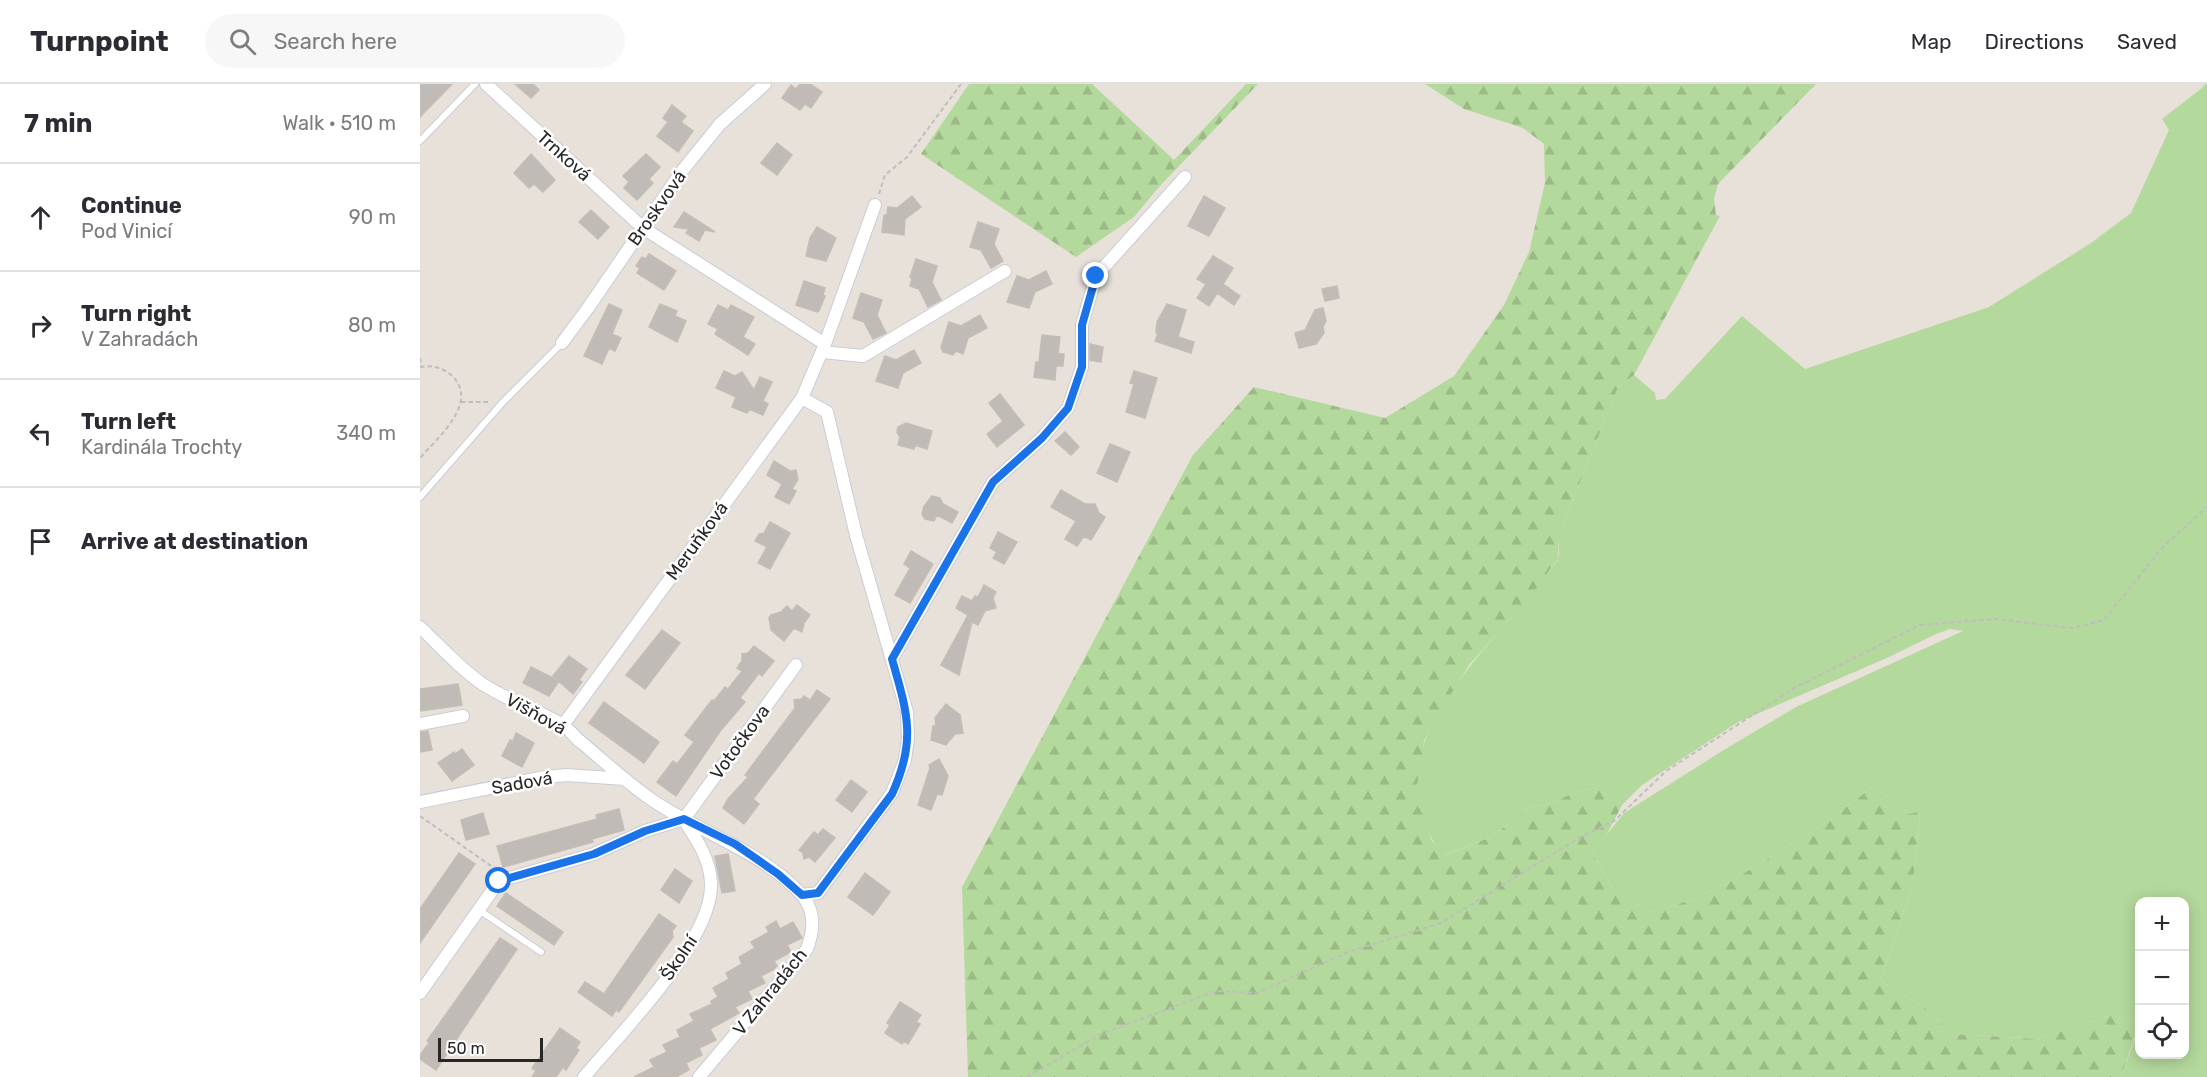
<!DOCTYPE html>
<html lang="en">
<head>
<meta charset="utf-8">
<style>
	:root { --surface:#fff; --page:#f7f7f7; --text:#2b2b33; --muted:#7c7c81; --line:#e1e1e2 }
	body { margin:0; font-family:Rubik,sans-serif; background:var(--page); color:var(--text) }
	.controls { position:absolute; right:18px; bottom:18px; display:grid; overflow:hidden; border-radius:12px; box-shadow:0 3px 15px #0003 }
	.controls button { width:54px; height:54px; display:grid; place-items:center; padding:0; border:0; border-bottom:2px solid var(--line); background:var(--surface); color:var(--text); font:30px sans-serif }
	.scale { position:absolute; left:18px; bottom:15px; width:105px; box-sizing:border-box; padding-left:6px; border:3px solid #272727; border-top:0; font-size:16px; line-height:21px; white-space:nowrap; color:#272727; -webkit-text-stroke:4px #fff; paint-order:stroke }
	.stop { position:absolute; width:18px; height:18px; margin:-14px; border:4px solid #1a73e8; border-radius:50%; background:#fff }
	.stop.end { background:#1a73e8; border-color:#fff; box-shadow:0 2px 6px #0008 }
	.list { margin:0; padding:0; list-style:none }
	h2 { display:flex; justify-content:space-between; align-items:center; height:78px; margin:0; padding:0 24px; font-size:26px }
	h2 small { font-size:20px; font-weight:400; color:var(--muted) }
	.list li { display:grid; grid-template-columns:39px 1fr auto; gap:18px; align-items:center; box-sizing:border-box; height:108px; padding:0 24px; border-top:2px solid var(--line) }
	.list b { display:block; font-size:22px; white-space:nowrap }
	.list p { margin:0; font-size:20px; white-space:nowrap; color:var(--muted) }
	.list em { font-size:20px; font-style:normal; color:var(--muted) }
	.icon { flex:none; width:33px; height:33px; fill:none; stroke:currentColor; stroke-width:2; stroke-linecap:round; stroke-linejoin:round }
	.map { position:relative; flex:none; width:1787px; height:993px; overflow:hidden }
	header { display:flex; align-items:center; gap:36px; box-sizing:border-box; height:84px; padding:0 30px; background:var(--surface); border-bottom:2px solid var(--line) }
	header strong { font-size:28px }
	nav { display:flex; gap:33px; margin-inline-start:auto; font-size:21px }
	.search { width:420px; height:54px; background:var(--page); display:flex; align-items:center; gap:15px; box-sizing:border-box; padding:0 21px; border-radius:33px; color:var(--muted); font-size:22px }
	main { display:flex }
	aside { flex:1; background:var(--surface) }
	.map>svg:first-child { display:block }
	.grass { fill:#b4d99c }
	.forest { fill:url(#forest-firs) }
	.building { fill:#c0bbb7; stroke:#c3bdb4; stroke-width:1.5 }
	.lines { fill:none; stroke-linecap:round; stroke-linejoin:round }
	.service-casing { stroke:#c9ccd8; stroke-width:8 }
	.minor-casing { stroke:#c9ccd8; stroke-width:14 }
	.path { stroke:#bebebe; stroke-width:2; stroke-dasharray:4.5 3; stroke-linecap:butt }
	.service { stroke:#fff; stroke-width:6 }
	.minor { stroke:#fff; stroke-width:12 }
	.route { stroke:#1a73e8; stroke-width:8 }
	.labels { text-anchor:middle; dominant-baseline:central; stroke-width:5; stroke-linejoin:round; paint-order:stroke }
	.street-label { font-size:18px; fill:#272727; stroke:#fff }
</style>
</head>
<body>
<header>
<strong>Turnpoint</strong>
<div class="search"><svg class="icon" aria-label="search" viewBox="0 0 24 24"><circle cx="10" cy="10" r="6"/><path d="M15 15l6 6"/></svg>Search here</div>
<nav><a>Map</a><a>Directions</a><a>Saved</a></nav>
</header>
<main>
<aside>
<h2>7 min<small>Walk · 510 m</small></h2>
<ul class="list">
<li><svg class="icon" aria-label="ahead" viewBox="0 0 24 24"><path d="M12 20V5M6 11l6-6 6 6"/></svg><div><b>Continue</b><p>Pod Vinicí</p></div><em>90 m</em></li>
<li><svg class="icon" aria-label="right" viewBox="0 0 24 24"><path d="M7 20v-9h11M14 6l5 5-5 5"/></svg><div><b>Turn right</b><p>V Zahradách</p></div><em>80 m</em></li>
<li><svg class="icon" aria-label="left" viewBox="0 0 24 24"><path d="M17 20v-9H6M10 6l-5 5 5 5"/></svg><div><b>Turn left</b><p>Kardinála Trochty</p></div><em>340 m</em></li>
<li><svg class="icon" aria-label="arrive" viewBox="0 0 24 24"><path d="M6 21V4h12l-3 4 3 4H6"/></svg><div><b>Arrive at destination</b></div></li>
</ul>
</aside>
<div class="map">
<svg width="1787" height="993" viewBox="0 0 1787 993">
	<defs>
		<pattern id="forest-firs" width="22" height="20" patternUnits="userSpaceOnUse" patternTransform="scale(1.5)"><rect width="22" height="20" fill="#b4d99c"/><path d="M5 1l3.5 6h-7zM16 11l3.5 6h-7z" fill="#9bba86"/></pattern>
	</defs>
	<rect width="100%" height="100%" fill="#e8e1da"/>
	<path class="grass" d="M1785,0H1787V993H1701L1719,944L1720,970H1764V818H1720L1719,940L1692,931L1617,955L1533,950L1505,924L1464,899L1461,895L1493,798L1500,729L1489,730L1473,719L1455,701L1407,738L1313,796L1271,816L1233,828L1214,819L1195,808L1172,769L1204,729L1307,664L1376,623L1543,547L1530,545L1516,550L1467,574L1318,638L1222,701L1202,721L1176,704L1156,708L1129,720L1110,723L1071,753L1024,771C1011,758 1007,744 1001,727C978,658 1051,579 1093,532C1105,518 1116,504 1127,489C1130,485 1136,479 1138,474C1140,468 1138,458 1139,451L1198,303L1214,291L1235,309L1236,316L1245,315L1322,232L1385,285L1569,223L1671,159L1711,129L1749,46L1742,35L1782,4Z"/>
	<path class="forest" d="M549,0H672L754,76L826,0H838L738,104L714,133L656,173L501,70Z
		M1005,0H1396L1298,100L1294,115L1296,131L1300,132L1214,291L1198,303L1139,451L1138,474L1110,513L1049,581L1016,634L1004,657L997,701L1000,722L1012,757L1025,771L1071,753L1110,723L1129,720L1156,708L1176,704L1202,721L1186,752L1172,769L1195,808L1214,819L1233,828L1271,816L1313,796L1407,738L1455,701L1473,719L1489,730L1500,728L1493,798L1461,895L1464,899L1505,924L1533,950L1617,955L1692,931L1719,940L1701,993H548L542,803L773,371L834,303L965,334L1034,292L1084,221L1109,168L1125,99L1124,60L1103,44L1044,25Z"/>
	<path class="building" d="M0,0H32L0,33Z
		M95,0H113L119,6L111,14Z
		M380,0H390L402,8L391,24L385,20L380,26L362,14L371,1L376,5Z
		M252,21L266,32L261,38L273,47L258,68L237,52L248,38L243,34Z
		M357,59L372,71L357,91L341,79Z
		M111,70L135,96L123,108L114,100L109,104L94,89Z
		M226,70L240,83L229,95L233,99L217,116L204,104L209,98L203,92Z
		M492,112L501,123L485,135L484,151L462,148L464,131H467L468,123L477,124Z
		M784,112L805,124L789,152L768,142Z
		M171,126L189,143L178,155L159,138Z
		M264,128L295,148L285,146L279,157L266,149L269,145L254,143Z
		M558,138L579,145L574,160L583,177L571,184L561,166L550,163Z
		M397,143L416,154L406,177L386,172L390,154Z
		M229,170L256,187L244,206L217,189L220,184L216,182L222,173L226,175Z
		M793,172L813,184L803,200L820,212L814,221L797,209L789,222L777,214L786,200L777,195Z
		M496,175L517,182L512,198L521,216L508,223L499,205L490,202L492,194L490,193Z
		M626,187L632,200L615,208L609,224L587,218L597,192L609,196Z
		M384,197L405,204L403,211L405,212L399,227L397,228L376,221Z
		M917,202L919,214L905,217L902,205Z
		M441,209L462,216L457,231L466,249L453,255L444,238L433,234Z
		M189,220L202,226L192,250L201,254L195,267L189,264L182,280L164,272Z
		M240,220L257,227L255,232L266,237L257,258L229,243Z
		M747,220L766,226L758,253L774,258L771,269L735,257L738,250L736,249L737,238Z
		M298,221L308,226L311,221L334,233L323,253L335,260L328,271L295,250L298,245L288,240Z
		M903,224L906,237L903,243L904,249L896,260L879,264L875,249L885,246L895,226Z
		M560,231L567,244L548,254L543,270L536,267L533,271L523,268L521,263L529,238L541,242Z
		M622,251L640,253L638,270H644L643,282H636L635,296L614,293L616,278H619Z
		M670,260L683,263L681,278L670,276Z
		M494,266L501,279L483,289L478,304L456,297L465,272L476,276Z
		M304,287L315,292L322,288L334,306L340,293L352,298L343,317L348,320L343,331L329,325L327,329L312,323L316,313L296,304Z
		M714,287L737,294L725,334L706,328L714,300L710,299Z
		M580,310L604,341L577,363L567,350L583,337L569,319Z
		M486,339L512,347L507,365L495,361L494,365L478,361L480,353L477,348L478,343Z
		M645,348L659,363L651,371L635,357Z
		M690,360L710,368L697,398L677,389Z
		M354,377L370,387L376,386L378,395L372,405L376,407L369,420L355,413L362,400L347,391Z
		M641,406L665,420H675L679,429L685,433L671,456L664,452L657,462L645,455L656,437L631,423Z
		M512,412L520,414L523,420L538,428L532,439L517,431L514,437L505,435L502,430L504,422Z
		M350,438L370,449L350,485L338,479L347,463L335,457L339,450L344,449Z
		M578,448L597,458L584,480L573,474L577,468L570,464Z
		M491,467L513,480L490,519L475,511L490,484L484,480Z
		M564,501L576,508L573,514L576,524L565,527L558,541L552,538L539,591L521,581L548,531L536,524L542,512L552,517L555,512L558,513Z
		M377,521L390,531L384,539L382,548L374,544L364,557L351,546L349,534L351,531L361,528L367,522L372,527Z
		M242,546L260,559L225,605L206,591Z
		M334,562L354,577L342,592L339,589L320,614L325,618L301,646L256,712L237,698L253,677L257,680L274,658L265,651L292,616L294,617L305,603L308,605L322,587L317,584L322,577V570L328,569Z
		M149,572L167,585L159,596L162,598L153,610L133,592Z
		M111,583L139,597L129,612L103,599Z
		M38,600L42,621L0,627V605Z
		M397,606L410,615L333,715L339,720L324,740L303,724L308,715L328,693L325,691L375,624L374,616L382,615L384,612L390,616Z
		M184,618L239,658L224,679L169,639Z
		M526,620L540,631L543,649L535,650L526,661L511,656L513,642H516L515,634Z
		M8,647L12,666L0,668V648Z
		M96,649L114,659L102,683L82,672L90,656L93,657Z
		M42,665L54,681L32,697L18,679L34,668L35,670Z
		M519,675L528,692L522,711L517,710L511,726L498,721L510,684L509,681Z
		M431,696L447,708L432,728L416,716Z
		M199,725L204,746L172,755L173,758L83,783L77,762L177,735L176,731Z
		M63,729L69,750L46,756L41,736Z
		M403,745L415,754L395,778L389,773L384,775L383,769L379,766L394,748L398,751Z
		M39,769L55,780L0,859V825Z
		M308,770L315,807L302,809L295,772Z
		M255,785L272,797L259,819L241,806Z
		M445,789L470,808L453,831L428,813Z
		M86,809L143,848L134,861L77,822Z
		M239,830L256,842L252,847L253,853L199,928L196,926L192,932L158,908L165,898L184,910Z
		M356,837L360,845L373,838L382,854L367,861L371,868L354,877L357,882L353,886L341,892L345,899L328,907L332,915L315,923L319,929L290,945L296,956L279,964L282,971L266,979L269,986L256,993H214L234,983L230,976L247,968L243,961L260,953L257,946L274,937L270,930L292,920L291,917L298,913L293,904L309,895L306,889L322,880L319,873L335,864L331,858L349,848L346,843Z
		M80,854L97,865L16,986L0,975V971L9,959L7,957Z
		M480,918L501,931L496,938L500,940L488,960L484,957L482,960L465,949L470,941L467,939Z
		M140,944L160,958L156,964L159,966L146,986L143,983L136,993H112L116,987L112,984Z"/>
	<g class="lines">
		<g class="service-casing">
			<path id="service" d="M0,57L55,0
				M0,413L83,318L142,259
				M59,826L121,868"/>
		</g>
		<g class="minor-casing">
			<path id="minor" d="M66,0L223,144L405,260
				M142,259L168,224L262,87L300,40L345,0
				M402,268L443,272L585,187
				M382,314L407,328L436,451L487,628L488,654L485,676L472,709L398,809L382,811
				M0,543C20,562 40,585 64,601C89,617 116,625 141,640C149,644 154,653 161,658C185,678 209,701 235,718C283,750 341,767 381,810C396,827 394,846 387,865L279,993
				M472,575L573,398L622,354L648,324L662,283V241L676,192L765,93
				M0,640L43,632
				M143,641L382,314L405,260L455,121
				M0,718L125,693L147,691L205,695
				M264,735L376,581
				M0,909L79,797L174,770L225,747L264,735
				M164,993C200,950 294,855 291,799C290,775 277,756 264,736"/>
		</g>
		<path class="path" d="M459,110L465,91L487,73L541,0
			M0,274L1,283
			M0,283C11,281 22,283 31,291C61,318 17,354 0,374
			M41,318H69
			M0,732L74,784
			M607,993L681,950L796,907L837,909L928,868L1021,839L1159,754L1194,737L1246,687L1376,603L1500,541L1576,535L1652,544L1684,536L1742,464L1787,423"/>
		<use href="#service" class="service"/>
		<use href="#minor" class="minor"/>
	</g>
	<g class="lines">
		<path class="route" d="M79,797L174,770L225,747L264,735L315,760L358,790L382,811L398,809L472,710C497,656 487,628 472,575L573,398L622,354L648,324L662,283V241L676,192"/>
	</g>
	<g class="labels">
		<g class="street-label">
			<text transform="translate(144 72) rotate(42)">Trnková</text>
			<text transform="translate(237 124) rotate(-55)">Broskvová</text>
			<text transform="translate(277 457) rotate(-54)">Meruňková</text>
			<text transform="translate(116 630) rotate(29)">Višňová</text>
			<text transform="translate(320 658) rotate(-54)">Votočkova</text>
			<text transform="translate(102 699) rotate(-10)">Sadová</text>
			<text transform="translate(259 874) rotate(-56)">Školní</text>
			<text transform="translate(350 908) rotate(-51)">V Zahradách</text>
		</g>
	</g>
</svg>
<div class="controls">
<button>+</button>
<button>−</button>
<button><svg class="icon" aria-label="locate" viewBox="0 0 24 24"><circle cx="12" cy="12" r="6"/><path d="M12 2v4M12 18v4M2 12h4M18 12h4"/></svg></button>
</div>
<div class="scale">50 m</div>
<div class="stop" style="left:79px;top:797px"></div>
<div class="stop end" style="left:676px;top:192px"></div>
</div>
</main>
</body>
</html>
